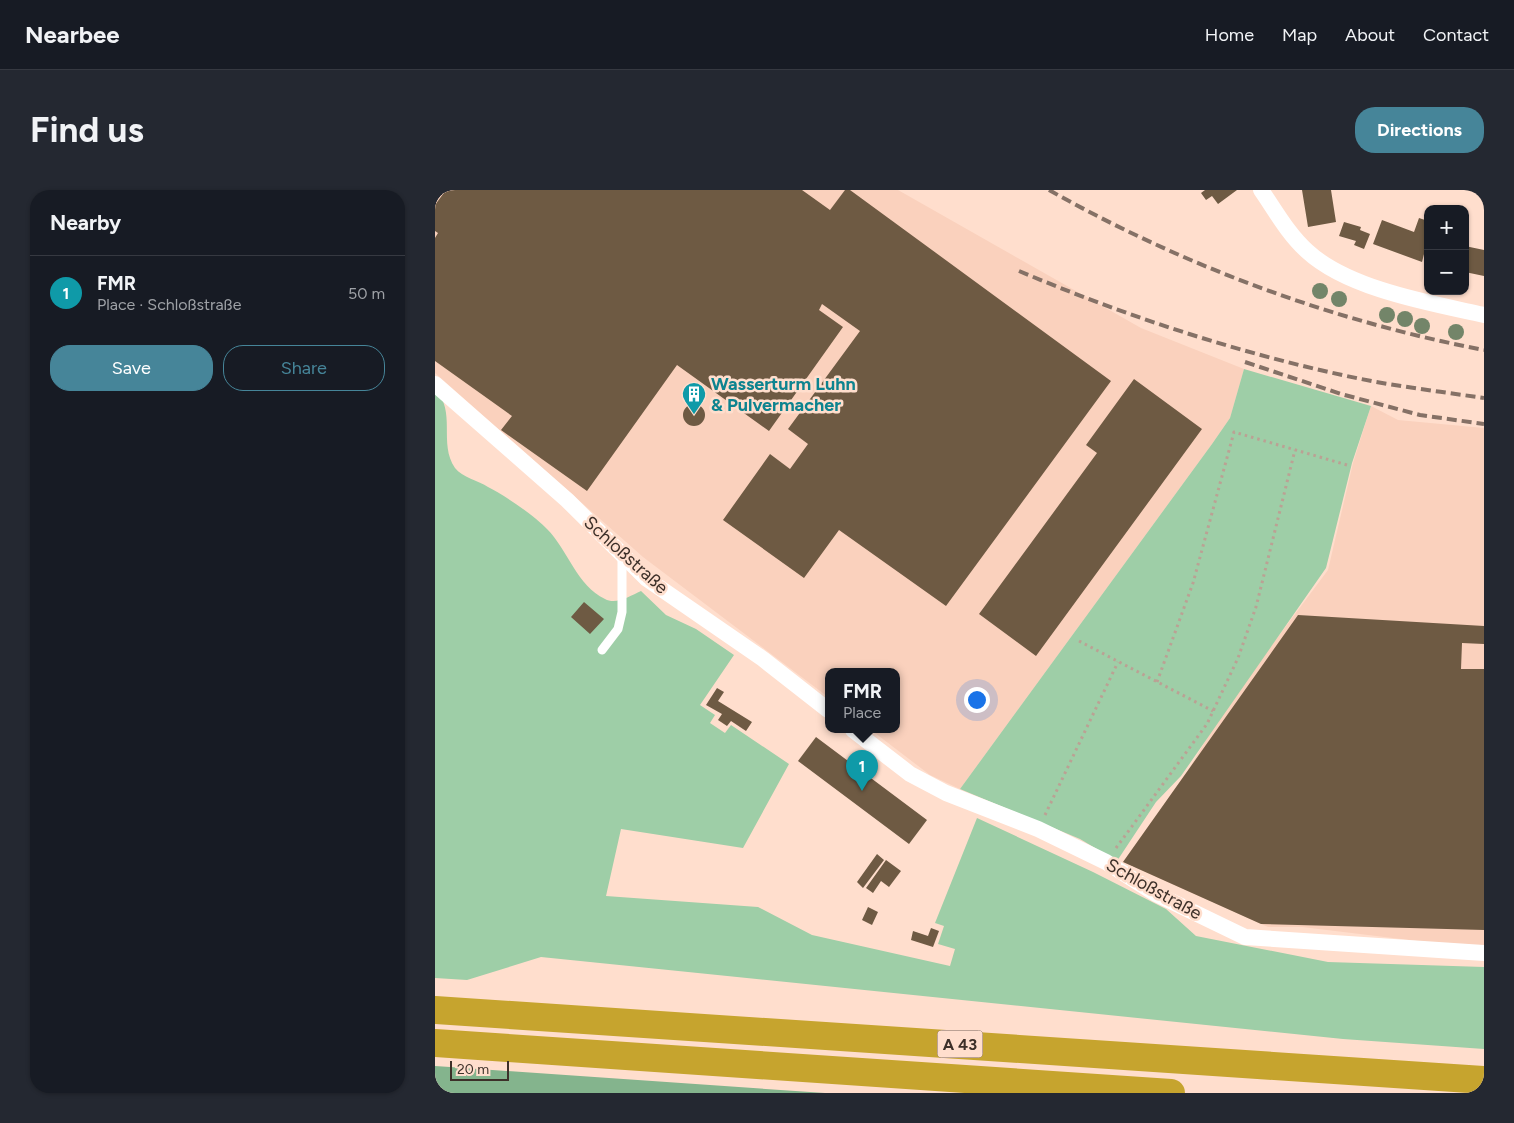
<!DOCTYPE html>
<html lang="en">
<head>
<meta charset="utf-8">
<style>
	:root { --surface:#171b24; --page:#242831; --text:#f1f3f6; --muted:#9ea1a6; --line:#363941; --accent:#468599 }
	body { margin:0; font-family:Figtree,sans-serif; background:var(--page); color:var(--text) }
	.controls { position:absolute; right:15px; top:15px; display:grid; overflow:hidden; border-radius:10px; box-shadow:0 1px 4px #0004 }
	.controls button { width:45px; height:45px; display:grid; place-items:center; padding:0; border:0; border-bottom:1px solid var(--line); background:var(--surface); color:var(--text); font:25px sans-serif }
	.scale { position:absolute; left:15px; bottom:12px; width:59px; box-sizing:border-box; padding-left:5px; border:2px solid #3d3029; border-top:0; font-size:14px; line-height:18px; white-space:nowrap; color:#3d3029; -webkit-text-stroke:4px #ffdecd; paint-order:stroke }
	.you { position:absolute; left:541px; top:509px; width:18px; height:18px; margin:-12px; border:4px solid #fff; border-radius:50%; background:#1a73e8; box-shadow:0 0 0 8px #1a73e833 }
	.badge { display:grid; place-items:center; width:32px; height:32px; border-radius:50%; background:var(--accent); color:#fff; font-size:16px; font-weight:700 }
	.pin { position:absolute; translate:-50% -41px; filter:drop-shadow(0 1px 2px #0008) }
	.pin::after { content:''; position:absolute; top:26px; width:18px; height:15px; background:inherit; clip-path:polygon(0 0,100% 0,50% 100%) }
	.popup { position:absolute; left:390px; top:478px; width:75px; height:65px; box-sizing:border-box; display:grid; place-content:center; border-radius:10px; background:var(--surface); filter:drop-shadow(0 1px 4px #0005); font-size:16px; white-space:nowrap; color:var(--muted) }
	.popup b { font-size:19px; color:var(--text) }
	.popup::after { content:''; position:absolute; left:50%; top:100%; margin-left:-10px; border:10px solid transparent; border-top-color:var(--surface) }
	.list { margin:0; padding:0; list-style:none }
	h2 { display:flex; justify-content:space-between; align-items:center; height:65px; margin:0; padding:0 20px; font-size:21px }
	h2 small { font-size:16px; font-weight:400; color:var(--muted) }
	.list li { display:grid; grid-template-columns:32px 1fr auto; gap:15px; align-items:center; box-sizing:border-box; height:75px; padding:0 20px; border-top:1px solid var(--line) }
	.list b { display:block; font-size:19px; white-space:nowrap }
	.list p { margin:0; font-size:16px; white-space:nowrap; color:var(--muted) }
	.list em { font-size:16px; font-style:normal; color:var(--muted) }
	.actions { display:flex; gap:10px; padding:15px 20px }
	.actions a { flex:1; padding:11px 0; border:1px solid var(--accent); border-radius:20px; text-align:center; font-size:18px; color:var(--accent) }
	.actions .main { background:var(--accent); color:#fff }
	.map { position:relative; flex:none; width:1049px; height:903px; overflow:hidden; border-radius:20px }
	header { display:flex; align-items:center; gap:30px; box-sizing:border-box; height:70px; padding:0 25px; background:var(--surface); border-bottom:1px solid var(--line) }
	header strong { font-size:24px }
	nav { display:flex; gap:28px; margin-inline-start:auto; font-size:18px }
	.intro { display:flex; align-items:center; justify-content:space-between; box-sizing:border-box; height:120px; padding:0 30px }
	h1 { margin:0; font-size:35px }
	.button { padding:12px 22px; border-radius:20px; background:var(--accent); color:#fff; font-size:18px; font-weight:700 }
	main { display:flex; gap:30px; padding:0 30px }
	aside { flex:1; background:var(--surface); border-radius:20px; box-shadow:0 1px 4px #0004 }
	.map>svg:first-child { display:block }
	.built { fill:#fad1bd }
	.green { fill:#9ecea7 }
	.forest { fill:#84b48d }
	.building { fill:#6e5a43 }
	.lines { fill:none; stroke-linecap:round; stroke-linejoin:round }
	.path { stroke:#bba194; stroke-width:3; stroke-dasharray:2.5 4; stroke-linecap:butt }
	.lane { stroke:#fff; stroke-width:9 }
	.street { stroke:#fff; stroke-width:16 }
	.highway { stroke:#c6a42e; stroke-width:28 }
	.rail { stroke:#857166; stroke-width:4; stroke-dasharray:10 5; stroke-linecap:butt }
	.tree { fill:#738569 }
	.labels { text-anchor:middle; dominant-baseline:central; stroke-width:5; stroke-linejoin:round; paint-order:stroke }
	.shield { fill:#ffdecd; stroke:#77645a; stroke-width:1 }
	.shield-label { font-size:16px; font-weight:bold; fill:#3d3029 }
	.culture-label { font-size:18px; font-weight:bold; fill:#0d838f; stroke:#ffdecd; text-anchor:start }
	.street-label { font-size:18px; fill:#3d3029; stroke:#ffdecd }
</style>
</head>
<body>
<header>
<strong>Nearbee</strong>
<nav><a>Home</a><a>Map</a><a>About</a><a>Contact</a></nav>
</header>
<div class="intro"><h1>Find us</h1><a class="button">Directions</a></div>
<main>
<aside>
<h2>Nearby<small></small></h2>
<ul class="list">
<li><span class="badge" style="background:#0f9aa8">1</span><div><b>FMR</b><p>Place · Schloßstraße</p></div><em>50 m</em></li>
</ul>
<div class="actions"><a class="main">Save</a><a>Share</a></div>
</aside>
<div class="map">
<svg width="1049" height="903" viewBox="0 0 1049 903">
	<rect width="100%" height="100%" fill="#ffdecd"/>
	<path class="built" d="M0,0H463L706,138L809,179L795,228L777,254L525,599L495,585L436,540H461V482H393V507L208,367L0,183Z
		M936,216L963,230L1049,238V759L867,737H833L688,672L752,582L792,515L893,380L918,273Z"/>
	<path class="green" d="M809,179L936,216L917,273L891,378L746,586L721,612L682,671L645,649L525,599L777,254L795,228Z
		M0,199C22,222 3,253 20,278C27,287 44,291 53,297C69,305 100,326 112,339C133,360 142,396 170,409C181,415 195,406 206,401L231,425L261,439L299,465L265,515L280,525L275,533L290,543L296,535L354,574L308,658L186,639L171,706L323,717L377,745L515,776L520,759L503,754L509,736L500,733L542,628L658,682L731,719L761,746L893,772L1049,777V859L908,849L106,767L32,790L0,788Z"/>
	<path class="forest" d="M0,876L15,877L390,903H0Z"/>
	<path class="building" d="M11,0H367L395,20L410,0H415L676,191L511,416L404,340L369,388L288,330L335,264L355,279L373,254L353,239L425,141L387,114L384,120L408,137L334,241L242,175L152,301L66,240L77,226L0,171V48L3,43L0,41V15Z
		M770,0H802L783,14L777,6L771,10L766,3Z
		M867,0H896L901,32L873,37Z
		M984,28L993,31V61L990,60L987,72L938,54L947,30L979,42Z
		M909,32L926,37L925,40L935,44L929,59L919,55L921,51L904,46Z
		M1030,56L1049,60V86L1030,82Z
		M699,189L767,239L601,466L544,424L662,263L651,255Z
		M248 225a11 11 0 1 1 22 0a11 11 0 1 1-22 0Z
		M149,412L169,429L155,444L136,427Z
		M863,425L1049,436V454L1027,453L1026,479H1049V740L826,734L688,672Z
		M282,498L289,502L283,511L317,532L311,541L296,531L292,536L283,530L287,524L271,515Z
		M381,547L492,630L474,654L363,571Z
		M442,664L449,670L428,698L422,692Z
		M451,670L466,681L454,697L446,691L438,703L431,698Z
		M433,717L443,722L437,735L427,730Z
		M496,738L504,741L498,757L476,750L478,741L493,746Z"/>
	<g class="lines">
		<path class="path" d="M644,451L778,521
			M722,492L758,393L799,242L912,275
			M610,625L683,472
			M681,658L772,534L803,468L821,417L860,260"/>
		<path class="lane" d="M167,460L183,439L187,422V364"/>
		<path class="street" d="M826,0C840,20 853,44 872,61C913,99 995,113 1049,125
			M0,194L132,310L212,389L328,469L393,520
			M418,540L475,584L511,603L603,639L671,672L721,704L810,747L1049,763"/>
		<path class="highway" d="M0,820L1049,890
			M0,853L736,903"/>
		<path class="rail" d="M614,0C749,76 897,131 1049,160
			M584,81C693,127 809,165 926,189C966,197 1008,202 1049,208
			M810,172L906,204L985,225L1049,234"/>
	</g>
	<g class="tree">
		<circle cx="885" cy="101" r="8"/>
		<circle cx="904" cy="109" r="8"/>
		<circle cx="952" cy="125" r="8"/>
		<circle cx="970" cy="129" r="8"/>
		<circle cx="987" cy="136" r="8"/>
		<circle cx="1021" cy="142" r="8"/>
	</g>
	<defs>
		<g id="building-pin" transform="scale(1.25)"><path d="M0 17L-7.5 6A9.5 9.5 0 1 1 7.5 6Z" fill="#0f9aa8" stroke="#ffdecd"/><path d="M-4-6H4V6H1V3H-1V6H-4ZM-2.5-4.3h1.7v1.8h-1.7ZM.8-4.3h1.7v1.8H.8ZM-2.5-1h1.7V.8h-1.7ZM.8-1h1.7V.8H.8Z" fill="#fff"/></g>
	</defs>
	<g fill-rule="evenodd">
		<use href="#building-pin" x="259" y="204"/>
	</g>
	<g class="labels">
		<rect class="shield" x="502.5" y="840.5" width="45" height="27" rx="4"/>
		<g class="shield-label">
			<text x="525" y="854">A 43</text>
		</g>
		<g class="culture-label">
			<text x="276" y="194">Wasserturm Luhn<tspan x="276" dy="21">&amp; Pulvermacher</tspan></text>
		</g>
		<g class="street-label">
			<text transform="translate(191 365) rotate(42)">Schloßstraße</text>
			<text transform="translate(719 699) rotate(29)">Schloßstraße</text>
		</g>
	</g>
</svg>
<div class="controls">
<button>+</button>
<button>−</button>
</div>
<div class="scale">20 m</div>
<div class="you"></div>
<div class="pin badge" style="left:427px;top:601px;background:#0f9aa8">1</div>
<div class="popup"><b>FMR</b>Place</div>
</div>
</main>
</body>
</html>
